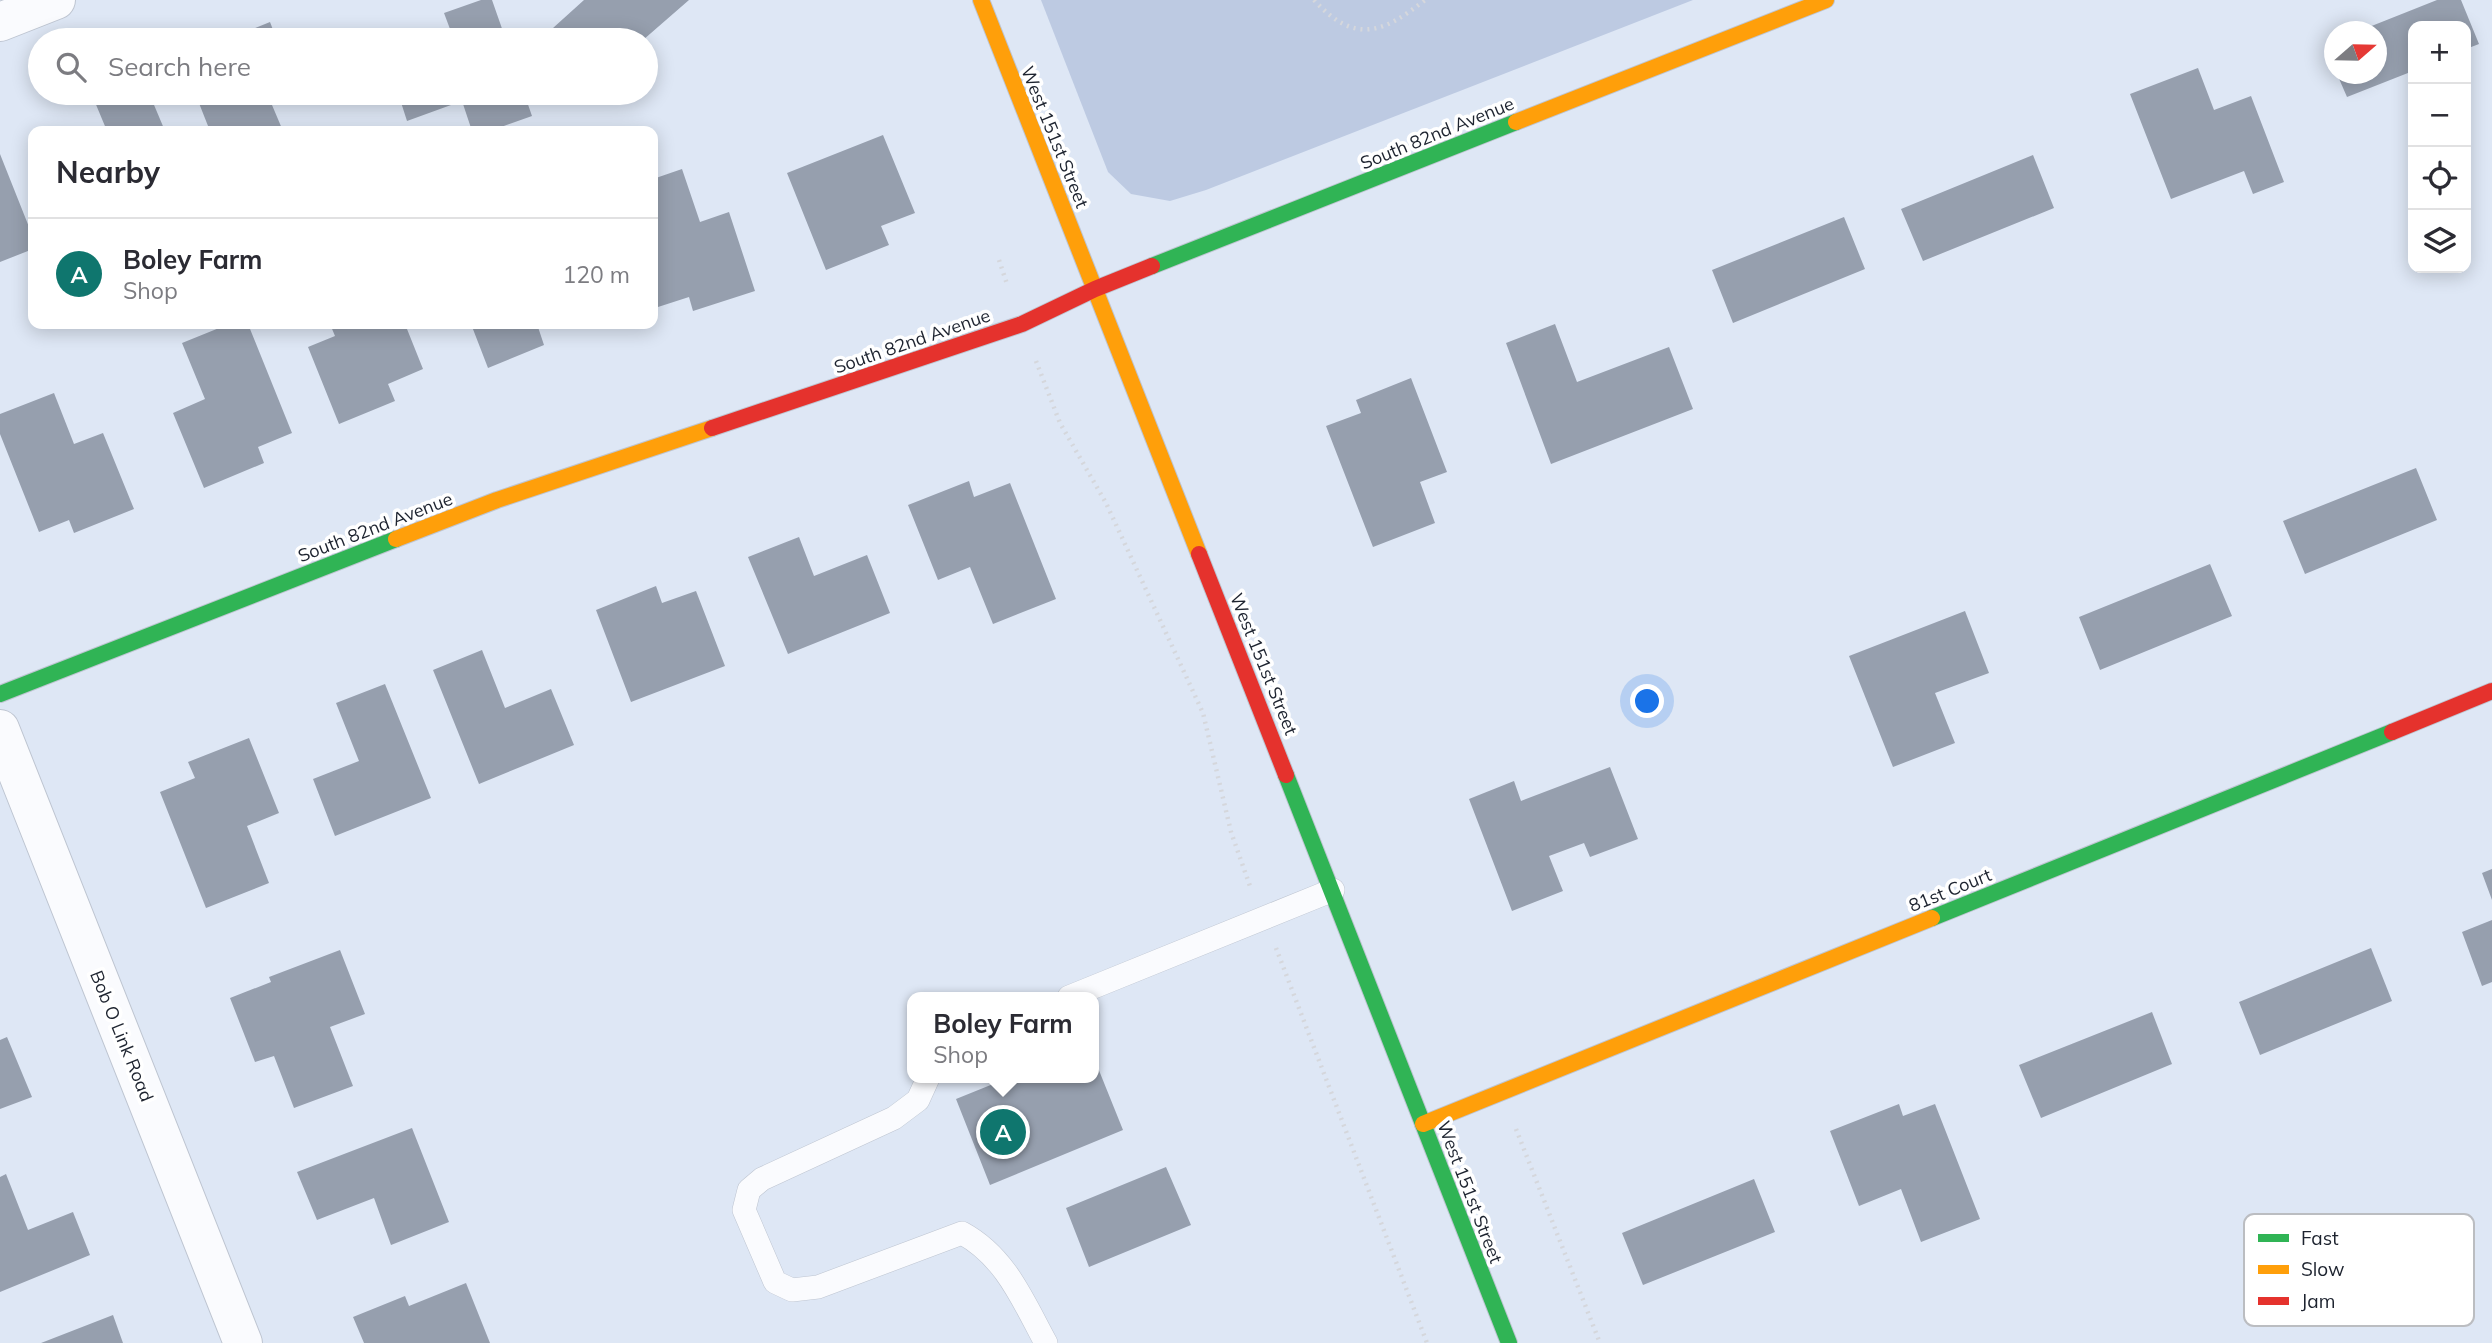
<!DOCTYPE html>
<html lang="en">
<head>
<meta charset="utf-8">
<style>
	:root { --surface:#fff; --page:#f7f7f7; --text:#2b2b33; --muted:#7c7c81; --line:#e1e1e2; --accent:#0f766e }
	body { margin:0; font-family:Mulish,sans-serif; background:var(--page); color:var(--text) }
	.controls { position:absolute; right:21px; top:21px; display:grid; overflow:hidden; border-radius:14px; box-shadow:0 4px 18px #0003 }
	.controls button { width:63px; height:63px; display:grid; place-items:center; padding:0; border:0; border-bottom:2px solid var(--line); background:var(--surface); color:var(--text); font:35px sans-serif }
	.compass { position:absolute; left:2324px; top:21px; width:63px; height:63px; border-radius:50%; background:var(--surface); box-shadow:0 4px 18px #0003; rotate:70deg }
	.you { position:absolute; left:1648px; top:702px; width:24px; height:24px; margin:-18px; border:5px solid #fff; border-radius:50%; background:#1a73e8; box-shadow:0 0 0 10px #1a73e833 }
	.badge { display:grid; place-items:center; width:46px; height:46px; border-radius:50%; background:var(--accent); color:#fff; font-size:23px; font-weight:700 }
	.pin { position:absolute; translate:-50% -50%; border:4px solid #fff; box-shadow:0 2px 7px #0006 }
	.popup { position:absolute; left:907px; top:992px; width:192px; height:91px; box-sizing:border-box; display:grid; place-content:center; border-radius:14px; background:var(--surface); filter:drop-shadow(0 2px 5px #0005); font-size:23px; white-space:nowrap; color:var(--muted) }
	.popup b { font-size:26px; color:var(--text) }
	.popup::after { content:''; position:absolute; left:50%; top:100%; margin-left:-14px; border:14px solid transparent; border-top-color:var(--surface) }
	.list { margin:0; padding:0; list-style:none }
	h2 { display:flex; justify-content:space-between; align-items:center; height:91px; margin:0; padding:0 28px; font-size:30px }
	h2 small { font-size:23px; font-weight:400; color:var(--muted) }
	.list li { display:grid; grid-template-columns:46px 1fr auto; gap:21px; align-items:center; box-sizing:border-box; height:112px; padding:0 28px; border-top:2px solid var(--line) }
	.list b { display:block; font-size:26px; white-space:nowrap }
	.list p { margin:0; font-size:23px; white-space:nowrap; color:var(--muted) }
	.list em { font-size:23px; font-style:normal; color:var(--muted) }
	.icon { flex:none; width:38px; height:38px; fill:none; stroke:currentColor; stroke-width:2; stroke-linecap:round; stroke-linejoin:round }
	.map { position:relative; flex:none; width:2492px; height:1343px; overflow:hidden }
	.search { position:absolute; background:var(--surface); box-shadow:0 4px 18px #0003; left:28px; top:28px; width:630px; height:77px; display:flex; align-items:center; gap:18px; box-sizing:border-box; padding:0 24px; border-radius:38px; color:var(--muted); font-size:26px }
	.panel { position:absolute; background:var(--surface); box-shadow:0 4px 18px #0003; left:28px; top:126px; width:630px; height:203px; border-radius:14px }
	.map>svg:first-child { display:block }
	.green { fill:#bdcae2 }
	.building { fill:#969fae }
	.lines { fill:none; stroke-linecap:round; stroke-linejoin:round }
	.lane-casing { stroke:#bec5d1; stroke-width:24 }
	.street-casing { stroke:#bec5d1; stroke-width:40 }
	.fast-casing { stroke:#bec5d1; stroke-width:18 }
	.slow-casing { stroke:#bec5d1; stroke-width:18 }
	.jam-casing { stroke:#bec5d1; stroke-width:18 }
	.path { stroke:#d5d7dc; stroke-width:4.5; stroke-dasharray:2 5; stroke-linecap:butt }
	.lane { stroke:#fafbfe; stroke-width:23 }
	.street { stroke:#fafbfe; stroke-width:38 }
	.fast { stroke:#30b455; stroke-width:16 }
	.slow { stroke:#ff9f0a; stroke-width:16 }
	.jam { stroke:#e5322d; stroke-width:16 }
	.labels { text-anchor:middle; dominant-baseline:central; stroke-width:7; stroke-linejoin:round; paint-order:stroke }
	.street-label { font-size:18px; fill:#1d232f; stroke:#fff }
	.key { fill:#fff; stroke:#bbbdc1; stroke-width:2 }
	.key-label { font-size:19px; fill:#1d232f }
</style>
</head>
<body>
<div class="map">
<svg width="2492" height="1343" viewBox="0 0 2492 1343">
	<rect width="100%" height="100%" fill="#dee7f5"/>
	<path class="green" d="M1041,0H1693L1206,190L1170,201L1131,194L1108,172Z"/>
	<path class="building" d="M481,0H492L506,40H445L453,37L444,13Z
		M584,0H689L643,40H564L553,28Z
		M2437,0H2461L2479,44L2466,49V26H2413V71L2347,97L2337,74H2376V32L2359,31Z
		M270,22L277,40H225Z
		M417,31L421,40H391Z
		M2198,68L2214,110L2251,96L2284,182L2253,194L2244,171L2171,199L2130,94Z
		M97,93H149L165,131H107L92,95Z
		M195,93H301L272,105L283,131H210Z
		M398,93H524L532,116L490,131H472L462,101L407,121Z
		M883,135L915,213L881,226L889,245L826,270L787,173Z
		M0,154L33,237V249L0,262Z
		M2033,155L2054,208L1923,261L1901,209Z
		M682,169L700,222L729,212L755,291L693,311L689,297L658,307L653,290V179Z
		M1844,217L1865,269L1733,323L1712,270Z
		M229,324H248L292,433L258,447L264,463L204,488L173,413L205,399L182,343Z
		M330,324H405L423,369L388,384L395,401L339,424L308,347L335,336Z
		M471,324H546L538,327L544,345L488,368Z
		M1555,324L1577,382L1669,347L1693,409L1551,464L1506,343Z
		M1411,378L1447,472L1420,482L1435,523L1373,547L1326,426L1361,413L1356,400Z
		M54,393L74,444L103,433L134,509L74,533L69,520L39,532L0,434V414Z
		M2416,468L2437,520L2305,574L2283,521Z
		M969,481L974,497L1010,483L1056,599L993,624L970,567L938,580L908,505Z
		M799,537L814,576L867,555L890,613L788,654L748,557Z
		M2210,564L2232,616L2100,670L2079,617Z
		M656,586L662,603L696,591L725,666L631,702L596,610Z
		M1965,611L1989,673L1935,693L1955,743L1893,767L1849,656Z
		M482,650L505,708L551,689L574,745L479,784L433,670Z
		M385,684L431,798L335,836L313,779L359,761L336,703Z
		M249,738L279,813L247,826L269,883L206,908L160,792L195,778L188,762Z
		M1610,767L1638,839L1590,857L1584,843L1549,856L1563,891L1512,911L1469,799L1514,781L1521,801Z
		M2492,869V900L2482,873Z
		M2492,920V982L2482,986L2462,932Z
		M2371,948L2392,1001L2260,1055L2239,1002Z
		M340,950L365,1014L330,1027L353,1086L294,1108L274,1056L255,1062L230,998L271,982L269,977Z
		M2152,1012L2172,1064L2041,1118L2019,1065Z
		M7,1037L32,1097L0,1109V1040Z
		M1094,1058L1123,1130L990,1185L956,1099L1008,1078H1094Z
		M1899,1104L1903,1116L1935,1104L1980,1219L1921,1242L1901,1189L1859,1206L1830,1131Z
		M412,1128L449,1222L391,1245L374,1198L317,1220L297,1172Z
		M1166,1167L1191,1225L1089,1267L1066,1208Z
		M6,1174L28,1230L73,1212L90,1255L0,1292V1177Z
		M1754,1179L1775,1232L1643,1285L1622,1233Z
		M466,1283L490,1343H364L353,1317L405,1296L409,1306Z
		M113,1315L123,1343H41Z"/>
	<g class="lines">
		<g class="lane-casing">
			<path id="lane" d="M1069,997L1333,890
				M928,1078L918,1100L894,1118L762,1179L749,1190L744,1210L775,1282L792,1290L818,1287L962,1233C1006,1257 1023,1301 1046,1343"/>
		</g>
		<g class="street-casing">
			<path id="street" d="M0,22L56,0
				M0,729L243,1343"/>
		</g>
		<g class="fast-casing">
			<path id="fast" d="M1152,266L1516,122
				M0,694L396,539
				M1286,775L1509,1343
				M1932,918L2392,732"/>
		</g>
		<g class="slow-casing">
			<path id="slow" d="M981,0L1199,554
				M1516,122L1826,0
				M396,539L497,500L712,428
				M1423,1124L1932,918"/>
		</g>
		<g class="jam-casing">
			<path id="jam" d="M712,428L1022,324L1095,289L1152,266
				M1199,554L1286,775
				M2392,732L2492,691"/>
		</g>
		<path class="path" d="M1314,0C1355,45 1383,33 1425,0
			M999,260L1007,284
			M1036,361L1060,423L1106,503L1203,713L1231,832L1251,889
			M1276,948L1427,1343
			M1516,1129L1600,1343"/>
		<use href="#lane" class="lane"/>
		<use href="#street" class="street"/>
		<use href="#fast" class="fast"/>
		<use href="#slow" class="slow"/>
		<use href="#jam" class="jam"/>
	</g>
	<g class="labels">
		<g class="street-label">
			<text transform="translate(1437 133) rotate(-22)">South 82nd Avenue</text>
			<text transform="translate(1055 137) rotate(68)">West 151st Street</text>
			<text transform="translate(912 341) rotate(-19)">South 82nd Avenue</text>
			<text transform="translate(375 527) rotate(-21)">South 82nd Avenue</text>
			<text transform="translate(1264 664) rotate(68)">West 151st Street</text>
			<text transform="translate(1950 890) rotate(-22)">81st Court</text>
			<text transform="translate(122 1036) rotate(68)">Bob O Link Road</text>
			<text transform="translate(1470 1192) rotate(69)">West 151st Street</text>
		</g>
	</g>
	<rect x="2244" y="1214" width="230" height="112" rx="10" class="key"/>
	<rect x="2258" y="1234" width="31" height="8" fill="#30b455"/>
	<rect x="2258" y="1265" width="31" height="9" fill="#ff9f0a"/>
	<rect x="2258" y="1297" width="31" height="8" fill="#e5322d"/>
	<g class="key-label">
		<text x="2301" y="1245">Fast</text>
		<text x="2301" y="1276">Slow</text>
		<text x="2301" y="1308">Jam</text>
	</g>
</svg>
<div class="controls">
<button>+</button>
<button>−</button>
<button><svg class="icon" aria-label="locate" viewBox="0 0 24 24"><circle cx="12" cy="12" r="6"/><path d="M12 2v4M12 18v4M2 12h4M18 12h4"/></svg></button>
<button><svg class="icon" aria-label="layers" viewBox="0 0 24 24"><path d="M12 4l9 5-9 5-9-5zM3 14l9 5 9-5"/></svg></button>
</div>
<svg class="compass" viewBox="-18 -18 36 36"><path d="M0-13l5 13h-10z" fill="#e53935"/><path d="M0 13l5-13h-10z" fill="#7c7c81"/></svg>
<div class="you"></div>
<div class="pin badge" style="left:1003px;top:1132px">A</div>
<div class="popup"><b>Boley Farm</b>Shop</div>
<div class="search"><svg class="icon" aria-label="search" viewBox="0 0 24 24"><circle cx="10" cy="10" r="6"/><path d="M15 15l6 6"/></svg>Search here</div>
<section class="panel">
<h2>Nearby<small></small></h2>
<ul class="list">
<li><span class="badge">A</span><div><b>Boley Farm</b><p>Shop</p></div><em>120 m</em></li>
</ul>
</section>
</div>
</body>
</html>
